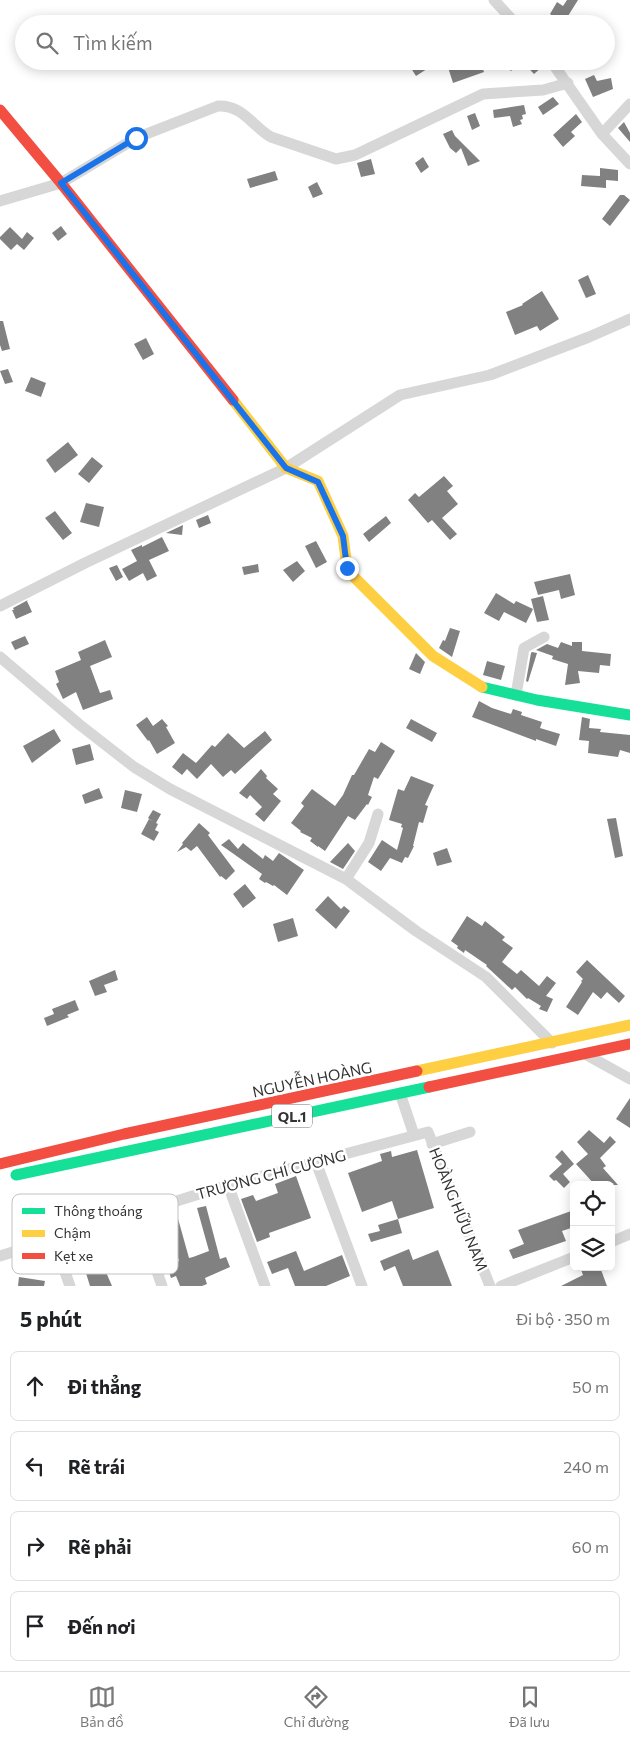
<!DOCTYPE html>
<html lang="vi">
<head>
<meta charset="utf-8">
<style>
	:root { --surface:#fff; --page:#f2f2f2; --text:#202124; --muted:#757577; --line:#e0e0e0; --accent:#7a7a7a }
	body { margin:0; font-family:Commissioner,sans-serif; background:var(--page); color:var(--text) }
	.controls { position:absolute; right:15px; bottom:15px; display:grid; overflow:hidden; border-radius:8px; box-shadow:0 2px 12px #0003 }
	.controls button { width:45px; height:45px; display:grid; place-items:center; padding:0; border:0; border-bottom:1px solid var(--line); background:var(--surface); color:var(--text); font:25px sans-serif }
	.stop { position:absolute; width:15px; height:15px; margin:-11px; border:4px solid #1a73e8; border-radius:50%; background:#fff }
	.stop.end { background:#1a73e8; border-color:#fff; box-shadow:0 1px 5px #0008 }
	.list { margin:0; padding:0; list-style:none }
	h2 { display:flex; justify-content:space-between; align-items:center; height:65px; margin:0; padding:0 20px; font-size:21px }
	h2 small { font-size:16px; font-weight:400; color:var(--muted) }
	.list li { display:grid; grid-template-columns:32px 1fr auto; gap:15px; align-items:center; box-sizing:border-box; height:70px; margin:0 10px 10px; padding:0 10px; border:1px solid var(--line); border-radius:8px }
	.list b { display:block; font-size:19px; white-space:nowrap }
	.list em { font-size:16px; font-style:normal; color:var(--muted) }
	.icon { flex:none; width:28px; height:28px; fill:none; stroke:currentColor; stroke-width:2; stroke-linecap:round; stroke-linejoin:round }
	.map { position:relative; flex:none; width:630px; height:1286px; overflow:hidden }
	.search { position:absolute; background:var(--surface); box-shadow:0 2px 12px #0003; left:15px; right:15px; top:15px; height:55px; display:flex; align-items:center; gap:12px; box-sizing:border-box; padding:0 18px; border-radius:28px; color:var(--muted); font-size:19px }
	.sheet { height:385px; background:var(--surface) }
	nav { display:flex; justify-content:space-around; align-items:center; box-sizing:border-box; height:70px; border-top:1px solid var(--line); background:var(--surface); font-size:14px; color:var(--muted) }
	nav a { display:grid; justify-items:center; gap:2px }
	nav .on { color:var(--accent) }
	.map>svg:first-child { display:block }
	.building { fill:#818181 }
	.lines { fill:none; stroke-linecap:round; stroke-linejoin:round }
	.street { stroke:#d7d7d7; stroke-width:11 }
	.fast { stroke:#16e098; stroke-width:11 }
	.slow { stroke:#ffcf43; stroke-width:11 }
	.jam { stroke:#f24e42; stroke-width:11 }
	.route { stroke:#1a73e8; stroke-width:6 }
	.labels { text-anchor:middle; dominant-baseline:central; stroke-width:5; stroke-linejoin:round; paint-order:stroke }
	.shield { fill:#fff; stroke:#707070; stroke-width:1 }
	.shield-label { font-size:14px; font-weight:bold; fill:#333 }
	.street-label { font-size:15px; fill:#333; stroke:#fff }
	.key { fill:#fff; stroke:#c2c2c2; stroke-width:1 }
	.key-label { font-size:14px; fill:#333 }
</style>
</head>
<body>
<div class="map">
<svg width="630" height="1286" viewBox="0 0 630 1286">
	<rect width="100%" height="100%" fill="#fff"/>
	<path class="building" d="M567,0H578L563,24H552L555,18L550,14L557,2L563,6Z
		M414,61H426L430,67L416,76L409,65Z
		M446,61H460L463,70L481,64L484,72L453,83Z
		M500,61H521L511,71Z
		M522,61H537L542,67L534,74Z
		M594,75L597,81L611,78L613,89L593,97L585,79Z
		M553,97L559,104L543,115L538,107Z
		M524,105L526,114L522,115L523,119L520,120L522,124L513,127L510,116L494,118L493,110Z
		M475,113L480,126L472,130L467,116Z
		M576,114L582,122L571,132L575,136L563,147L553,135Z
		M624,122L630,133V142L618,128Z
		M452,130L455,136L480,161L468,166L461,148L456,153L450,148L443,134Z
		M423,157L429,167L421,173L415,163Z
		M371,159L375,174L361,177L357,163Z
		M600,168L618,170V181L606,180V188L581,186L582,175L600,176Z
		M275,171L278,180L250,188L247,179Z
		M317,182L323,194L313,198L308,187Z
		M620,195H624L630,200L610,226L602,219Z
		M61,226L67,234L58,241L52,233Z
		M10,227L22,239L27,232L34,238L24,250L17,244L11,250L0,239V237Z
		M588,275L596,294L586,298L578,280Z
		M542,291L559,319L540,331L537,326L515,335L506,312L523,305L522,304Z
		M0,321H3L10,349L2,351L0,345Z
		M146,338L154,354L143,360L134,344Z
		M8,369L13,382L5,384L0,371Z
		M31,377L46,383L41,397L25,391Z
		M68,442L78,455L55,473L46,460Z
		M92,457L103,466L89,483L78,474Z
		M444,476L453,486L447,491L458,504L442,518L457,534L450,540L432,520L428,523L408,500L415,493L419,497Z
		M86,503L104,507L99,527L80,522Z
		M55,511L72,533L63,540L45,518Z
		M208,515L211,523L199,528L196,520Z
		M386,516L391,523L369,542L363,534Z
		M183,525L182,535L166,533Z
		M162,537L169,551L149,560L157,576L147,581L143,573L129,581L122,569L137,561L131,550L142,545V547Z
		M316,541L327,562L316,568L305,546Z
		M297,561L305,571L293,582L283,570Z
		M258,564L259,572L244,575L242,567Z
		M117,565L123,577L116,581L109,568Z
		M570,574L575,595L561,599L559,590L538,595L534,582Z
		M496,593L514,604L516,601L533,609L526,623L504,612L499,621L484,613Z
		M543,596L549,620L537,622L531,599Z
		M28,600L27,601L32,612L16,619L12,610H14L13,608Z
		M450,628L460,631L452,657L439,648L443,640L445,641Z
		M25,636L29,644L15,650L11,642Z
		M105,640L112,657L90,666L100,693L110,690L113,699L83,710L76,692L63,699L56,684L59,682L55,671L81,660L78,652Z
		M561,642L572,646V642H582V651L611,654L610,666L600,665L599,673L578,671L580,683L565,685L568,664L552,659L553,656L536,650L547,644L558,648Z
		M532,652L537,653L528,682L526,681L531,653Z
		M416,653L425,662L420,674L409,669Z
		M487,661L505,666L501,680L483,675Z
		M479,701L492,708L511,714L513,709L522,712L521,715L542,722L540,728L560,734L556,746L536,739V741L472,717Z
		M147,717L153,726L162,719L168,726L166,727L175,743L157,754L149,740L148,741L136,725Z
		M582,717L590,719L589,728L601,729L600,732L630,735V753L620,750L618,757L588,753L589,741L579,740Z
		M411,719L437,733L432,742L406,728Z
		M54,729L61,741L32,763L23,746Z
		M265,731L272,740L235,774L231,770L223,777L211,764L197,779L187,769L182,775L172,767L183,753L196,763L212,745L215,747L228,733L244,748Z
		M381,742L395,751L378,779L374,777L368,795L372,797L368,805L367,804L355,820L348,816L325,851L318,846V847L310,841L312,838L300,832L301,831L291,823L304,806L301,803L312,789L335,806L343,795L352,775H354L369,749L375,752Z
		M90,744L94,760L76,765L72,749Z
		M261,769L267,776L266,778L278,789L273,794L281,801L264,822L255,814L262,807L250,795L247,799L239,793Z
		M411,776L434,785L425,805L428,806L423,823L419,822L413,846H414L408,858L405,857L402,863L390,858L381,871L368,862L382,840L397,850L403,828L401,827L402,824L389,820L398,789L404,791Z
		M99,788L103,798L85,804L82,795Z
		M125,790L142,794L137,812L121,808Z
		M153,810L161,814L156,823L158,824L155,830L159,832L154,841L141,834L149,819L154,822L148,818Z
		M616,818L623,856L615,858L607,819Z
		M199,823L210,833L208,835L235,871L226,880L221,876L220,877L197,846L191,851L186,847L177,852L183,844L182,843Z
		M229,839L238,849L243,843L263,859L265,855L273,861L279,853L304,870L287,895L274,885L273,886L266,882L265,883L259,879L262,874L221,845Z
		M348,843L355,851L343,869L330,862Z
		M447,848L452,862L437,866L433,853Z
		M245,884L256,898L243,908L233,894Z
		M328,896L341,909L344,906L350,911L336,929L315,910Z
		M467,916L482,926L485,921L505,937L502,940L513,948L502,962L517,974L521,970L539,986L547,976L556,983L546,996L553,999L547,1012L539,1009L541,1006L528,998L527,999L515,987L512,990L486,966L487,965L465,950L464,953L457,948L458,946L451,941Z
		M293,918L298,936L278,942L273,924Z
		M587,960L625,996L619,1003L607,992L601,999L593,992L578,1015L566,1007L582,982L581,981L583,979L576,972Z
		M115,970L118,980L104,985L107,992L95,996L89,981Z
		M75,1000L79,1010L67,1015L69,1017L47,1026L44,1018L54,1014L52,1009Z
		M630,1098V1128L616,1119Z
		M589,1130L604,1143L610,1136L616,1142L600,1158L606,1166L603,1168L618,1185H595L576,1164L588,1154L577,1142Z
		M417,1150L434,1208L398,1219L392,1201L362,1212L348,1173L382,1161L380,1154L391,1151L392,1157Z
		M562,1150L574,1164L563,1174L570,1182L564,1188L556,1180L554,1181L549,1176L562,1164L555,1157Z
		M296,1176L311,1218L269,1233L270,1237L257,1242L241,1199L253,1195L256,1201L278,1193L275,1184Z
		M206,1206L220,1259L226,1257L230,1267L205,1278L207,1284L202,1286H180L176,1276L171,1278L167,1266L179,1261L167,1217L177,1215L189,1258L193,1257L209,1251L197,1208Z
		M574,1210V1227L562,1231L566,1241L513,1259L509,1250L524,1244L518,1230Z
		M398,1219L402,1233L371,1242L368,1234L380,1231L378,1225Z
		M86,1238L88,1242L98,1239L108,1272H106L112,1286H90L76,1241Z
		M409,1249L413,1260L438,1250L452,1286H403L395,1266L384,1271L380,1261Z
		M296,1251L304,1271L342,1255L350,1276L326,1286H295L288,1268L272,1274L267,1262Z
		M580,1267H600L607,1286H561L583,1275Z
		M19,1277L45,1281L44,1286H18Z"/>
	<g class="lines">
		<path class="street" d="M494,0L516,24
			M551,61L602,134L630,164
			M602,134L630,104
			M0,201L61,183L136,138L218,106C243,105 252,126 271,137L336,159L355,155L483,94L543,90L568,83
			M0,606L85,563L286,468L400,395L490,375L589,337L630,319
			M0,657L80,725L134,767L170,789L346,879L416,931L486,977L552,1043
			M516,695L524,648L544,637
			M346,879L369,843L378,814
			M585,1054L630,1079
			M400,1093L414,1135
			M432,1144L470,1132
			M316,1162L362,1286
			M228,1185L265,1286
			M137,1213L162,1286
			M53,1239L70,1286
			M611,1242L630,1234
			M0,1256L228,1185L428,1132L490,1286
			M501,1286L574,1257"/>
		<path class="fast" d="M482,687L537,700L630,715
			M16,1175L429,1087"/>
		<path class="slow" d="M233,400L286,468L318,481L343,536L347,567L354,577L433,656L482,687
			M417,1071L630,1025"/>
		<path class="jam" d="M0,110L61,183L233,400
			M429,1087L630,1044
			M0,1164L124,1134L417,1071"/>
	</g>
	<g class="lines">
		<path class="route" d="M136,138L61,183L286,468L318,482L343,536L347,568"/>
	</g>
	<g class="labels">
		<rect class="shield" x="272" y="1104.5" width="40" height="23" rx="4"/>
		<g class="shield-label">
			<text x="292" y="1116">QL.1</text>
		</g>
		<g class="street-label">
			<text transform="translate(312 1079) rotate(-12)">NGUYỄN HOÀNG</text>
			<text transform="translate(271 1174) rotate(-15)">TRƯƠNG CHÍ CƯƠNG</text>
			<text transform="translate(459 1209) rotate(68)">HOÀNG HỮU NAM</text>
		</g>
	</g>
	<rect x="12" y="1194" width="166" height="80" rx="8" class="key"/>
	<rect x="22" y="1208" width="23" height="6" fill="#16e098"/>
	<rect x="22" y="1230" width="23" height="7" fill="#ffcf43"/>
	<rect x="22" y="1253" width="23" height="6" fill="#f24e42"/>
	<g class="key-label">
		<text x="54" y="1216">Thông thoáng</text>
		<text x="54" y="1238">Chậm</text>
		<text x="54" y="1261">Kẹt xe</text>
	</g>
</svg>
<div class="controls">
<button><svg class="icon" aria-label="locate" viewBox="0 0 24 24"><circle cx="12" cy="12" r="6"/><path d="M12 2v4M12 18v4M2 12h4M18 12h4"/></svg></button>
<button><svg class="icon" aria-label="layers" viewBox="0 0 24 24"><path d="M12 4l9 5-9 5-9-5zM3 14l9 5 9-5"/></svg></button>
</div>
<div class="stop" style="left:136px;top:138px"></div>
<div class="stop end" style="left:347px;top:568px"></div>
<div class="search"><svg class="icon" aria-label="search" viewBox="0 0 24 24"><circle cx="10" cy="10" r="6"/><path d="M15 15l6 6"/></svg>Tìm kiếm</div>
</div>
<section class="sheet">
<h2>5 phút<small>Đi bộ · 350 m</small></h2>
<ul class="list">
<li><svg class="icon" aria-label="ahead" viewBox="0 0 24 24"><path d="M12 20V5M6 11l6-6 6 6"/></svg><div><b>Đi thẳng</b></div><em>50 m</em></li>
<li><svg class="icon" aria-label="left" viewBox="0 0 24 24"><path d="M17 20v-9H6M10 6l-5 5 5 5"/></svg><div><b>Rẽ trái</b></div><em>240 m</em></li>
<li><svg class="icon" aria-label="right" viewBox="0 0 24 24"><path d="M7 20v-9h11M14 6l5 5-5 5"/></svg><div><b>Rẽ phải</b></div><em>60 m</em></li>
<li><svg class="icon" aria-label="arrive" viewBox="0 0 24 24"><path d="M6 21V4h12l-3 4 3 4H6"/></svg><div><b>Đến nơi</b></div></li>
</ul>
</section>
<nav>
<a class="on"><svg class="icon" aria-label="map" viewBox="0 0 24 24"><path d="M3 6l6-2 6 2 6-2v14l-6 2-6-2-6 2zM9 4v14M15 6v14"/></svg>Bản đồ</a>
<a><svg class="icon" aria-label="directions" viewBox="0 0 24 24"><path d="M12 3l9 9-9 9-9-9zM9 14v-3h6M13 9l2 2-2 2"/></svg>Chỉ đường</a>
<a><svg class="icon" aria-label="saved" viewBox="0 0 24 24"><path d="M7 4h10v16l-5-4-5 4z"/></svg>Đã lưu</a>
</nav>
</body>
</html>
